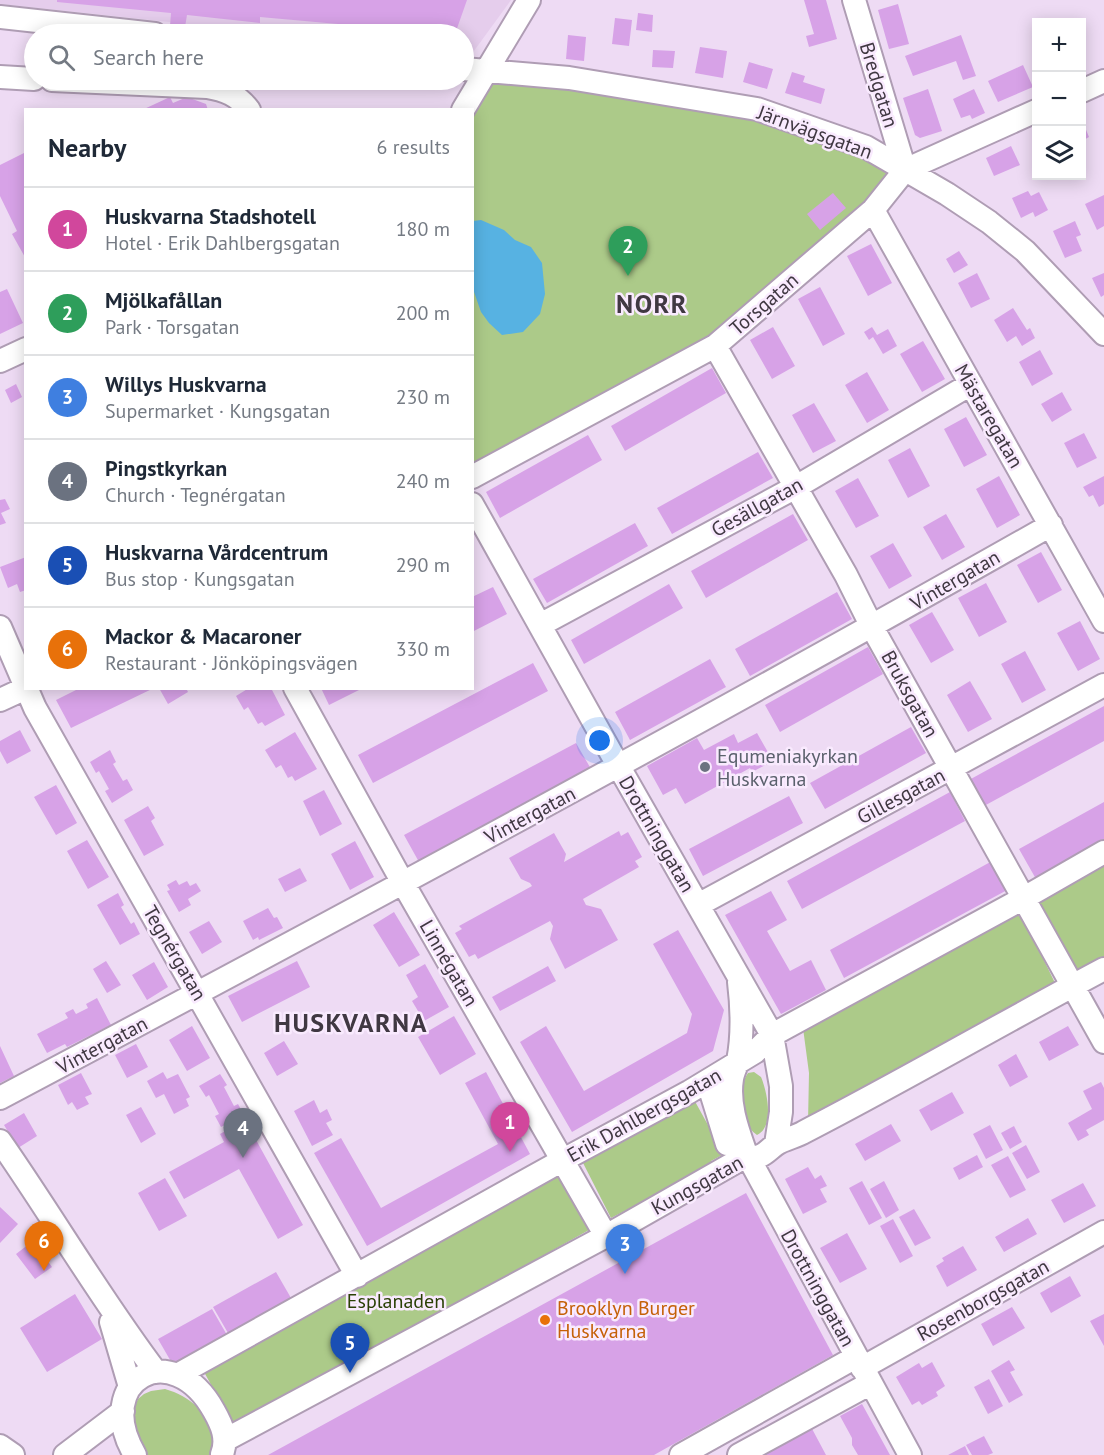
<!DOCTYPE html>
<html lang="en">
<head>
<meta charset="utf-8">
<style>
	:root { --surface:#fff; --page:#f2f2f3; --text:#1f2937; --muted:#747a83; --line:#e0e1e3; --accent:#048b72 }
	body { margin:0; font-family:"PT Sans",sans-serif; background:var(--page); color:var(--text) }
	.controls { position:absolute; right:18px; top:18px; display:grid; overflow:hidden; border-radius:0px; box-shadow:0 3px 15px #0003 }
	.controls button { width:54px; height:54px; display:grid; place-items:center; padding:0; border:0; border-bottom:2px solid var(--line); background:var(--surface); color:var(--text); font:30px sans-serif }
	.you { position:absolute; left:600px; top:741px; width:21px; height:21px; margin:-15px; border:4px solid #fff; border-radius:50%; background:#1a73e8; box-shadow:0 0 0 9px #1a73e833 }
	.badge { display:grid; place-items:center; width:39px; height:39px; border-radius:50%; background:var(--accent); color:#fff; font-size:20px; font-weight:700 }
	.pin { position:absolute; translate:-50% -50px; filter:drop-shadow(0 2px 3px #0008) }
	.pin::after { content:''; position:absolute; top:32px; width:21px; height:18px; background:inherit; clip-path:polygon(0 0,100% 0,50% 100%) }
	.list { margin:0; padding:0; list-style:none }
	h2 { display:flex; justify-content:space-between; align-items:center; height:78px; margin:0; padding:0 24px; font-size:26px }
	h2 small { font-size:20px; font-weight:400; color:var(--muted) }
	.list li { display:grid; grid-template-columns:39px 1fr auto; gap:18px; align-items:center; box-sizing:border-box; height:84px; padding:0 24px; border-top:2px solid var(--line) }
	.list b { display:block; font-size:22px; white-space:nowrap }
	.list p { margin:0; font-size:20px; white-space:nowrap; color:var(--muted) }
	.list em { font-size:20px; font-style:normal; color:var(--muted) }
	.icon { flex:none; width:33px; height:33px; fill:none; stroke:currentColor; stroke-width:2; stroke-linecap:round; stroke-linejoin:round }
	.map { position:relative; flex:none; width:1104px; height:1455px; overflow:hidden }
	.search { position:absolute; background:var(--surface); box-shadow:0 3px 15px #0003; left:24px; top:24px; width:450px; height:66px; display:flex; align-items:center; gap:15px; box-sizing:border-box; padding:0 21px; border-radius:33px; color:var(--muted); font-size:22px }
	.panel { position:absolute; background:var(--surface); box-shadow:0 3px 15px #0003; left:24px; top:108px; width:450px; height:582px; border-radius:0px }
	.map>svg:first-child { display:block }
	.built { fill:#e5cdec }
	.green { fill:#acca89 }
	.water { fill:#57b2e2 }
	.building { fill:#d7a2e7 }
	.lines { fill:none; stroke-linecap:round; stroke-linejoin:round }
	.minor-casing { stroke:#af9db4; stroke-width:26 }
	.minor { stroke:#fff; stroke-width:22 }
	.worship-dot { fill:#6b7280; stroke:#f9eafe; stroke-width:2 }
	.food-dot { fill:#e8710a; stroke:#f9eafe; stroke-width:2 }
	.labels { text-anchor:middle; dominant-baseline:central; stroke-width:5; stroke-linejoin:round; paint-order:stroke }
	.street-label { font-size:20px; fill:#403842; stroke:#f9eafe }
	.worship-label { font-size:20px; fill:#5b616d; stroke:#f9eafe; text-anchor:start }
	.park-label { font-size:20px; fill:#2a4005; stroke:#f9eafe }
	.food-label { font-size:20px; fill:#c56008; stroke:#f9eafe; text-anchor:start }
	.district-label { font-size:26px; font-weight:bold; letter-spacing:1.5px; fill:#403842; stroke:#f9eafe }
</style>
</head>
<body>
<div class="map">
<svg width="1104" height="1455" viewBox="0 0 1104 1455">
	<rect width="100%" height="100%" fill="#eedbf4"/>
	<path class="built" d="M0,0H511L471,55L464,54V34H283L0,4Z"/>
	<path class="green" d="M487,80L569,87L748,116L851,152L888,174L857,212L708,341L473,468L472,110Z
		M1104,863V957L1076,974L1036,899Z
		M1020,911L1055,983L808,1122L809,1073L803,1028Z
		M754,1072L761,1077C767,1091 775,1127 757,1135C739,1123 737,1089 748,1073Z
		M692,1096L724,1154L711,1161L714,1165L611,1218L581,1159Z
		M557,1174L589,1230L235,1428L204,1372Z
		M165,1389C194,1397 222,1423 210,1455H148L137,1443L132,1413L138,1399L144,1394L151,1391Z"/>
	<path class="water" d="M481,220L504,230L515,240L531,247L542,263L545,294L540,314L523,332L502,335L489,323L481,312L473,289V221Z"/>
	<path class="building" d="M57,0H467L455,34L357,33V34H338V24L260,17V23L187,15L185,27L170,26L171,13L57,2Z
		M804,0H826L837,39L809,47L806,36L814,34Z
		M898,4L909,44L889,49L878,10Z
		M638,13L653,15L652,32L636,30Z
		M615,18L632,20L629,46L612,44Z
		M568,35L586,37L584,61L566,59Z
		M961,35L976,76L963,80L956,61L913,76L905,56Z
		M700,47L727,51L723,78L695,73Z
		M653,50L675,51L673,68L652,67Z
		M749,62L773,69L767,89L743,82Z
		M1023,65L1033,87L998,102L988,81Z
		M792,72L805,76L803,82L825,89L821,104L785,93Z
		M928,89L942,131L920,138L915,135L903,98Z
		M974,89L985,113L972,119L970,115L961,118L953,99Z
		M170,97L173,103L187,97L206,104L208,110H142Z
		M1082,120L1089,137L1082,141Z
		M1011,146L1020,165L994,176L986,158Z
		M26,152V259L12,234L17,231L0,196V165Z
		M1028,191L1031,196L1039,192L1048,210L1035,217L1033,212L1021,218L1012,198Z
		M833,193L846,208L820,230L807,214Z
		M1104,195V226L1097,230L1085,204Z
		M1075,221L1081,235L1076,237L1082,251L1065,258L1053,231Z
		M871,244L892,283L868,296L847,256Z
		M959,251L968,265L954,273L946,259Z
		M977,273L990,299L971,308L958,283Z
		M1104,273V295L1101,297L1092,278Z
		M820,287L845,334L823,346L798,299Z
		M7,289L23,323L0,334V292Z
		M1013,308L1027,330L1030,328L1035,338L1022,346L1016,336L1007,342L994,320Z
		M773,327L795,366L772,379L750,340Z
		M872,327L877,335L888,329L897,346L883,354L873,337L869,340L864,332Z
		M923,341L945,379L922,392L900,354Z
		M1040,350L1053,374L1032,386L1019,362Z
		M712,368L726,393L625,451L611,426Z
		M867,372L889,410L867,423L845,385Z
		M16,384L22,397L11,403L5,390Z
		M1062,392L1072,410L1052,422L1041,404Z
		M814,403L836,441L813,453L792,415Z
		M966,417L987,455L964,467L944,429Z
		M1084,433L1097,458L1077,468L1064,443Z
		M588,435L602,460L500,518L486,492Z
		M910,448L930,486L908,498L888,460Z
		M758,452L773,478L672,534L657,508Z
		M999,476L1020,515L997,528L976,489Z
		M1104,476V504L1099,507L1093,495L1089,497L1083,487Z
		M858,478L879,516L856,528L835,491Z
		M5,499L10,509L1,513L6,523L0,525V500Z
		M793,514L808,540L706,598L691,571Z
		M946,514L965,547L942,560L923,527Z
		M635,523L648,546L547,603L533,579Z
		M893,543L912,576L889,589L870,556Z
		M1041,552L1062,590L1038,603L1017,565Z
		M26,557V590L20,592L17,584L8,588L0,567Z
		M986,583L1007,622L979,637L958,598Z
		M669,584L683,608L584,664L571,640Z
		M493,587L507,614L472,632V597Z
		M837,592L852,619L750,676L735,649Z
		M932,612L954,650L931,663L909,625Z
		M1080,621L1100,659L1078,671L1057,633Z
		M868,647L883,674L780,732L765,705Z
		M1025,651L1046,690L1022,703L1001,664Z
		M710,659L726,687L630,740L615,712Z
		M533,663L548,691L373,783L358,755Z
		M970,681L992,719L968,732L947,695Z
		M80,688H154L71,728L56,700Z
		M159,688H186L188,692L168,704Z
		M249,688H271L285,715L265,726L262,722L258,724L248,707L244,710L236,696Z
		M321,688H363L329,705Z
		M1104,706V741L984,806L969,780Z
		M911,727L926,753L825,809L810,783Z
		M20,730L31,751L7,764L0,751V741Z
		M295,732L317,769L295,781L292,776L288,778L281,765L276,768L265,750Z
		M757,733L773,761L752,772L750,768L685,804L676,788L663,795L647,766L697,738L704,750L734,734L738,743Z
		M576,743L591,769L419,862L404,835Z
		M110,750L116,762L113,764L123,781L127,779L133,790L112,803L105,791L109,789L99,771L96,773L90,762Z
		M56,785L77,823L56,835L34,797Z
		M324,790L342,824L320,836L303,801Z
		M950,792L965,821L802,909L787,881Z
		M789,796L803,823L703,876L689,849Z
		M1104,802V841L1036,879L1019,849Z
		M148,806L155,818L151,821L164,845L144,856L124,820Z
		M619,831L621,836L628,832L642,857L635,861L639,867L583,899L586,905L601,909L618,940L565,969L550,939L553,926L550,921L478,959L475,954L469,957L455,933L462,929L459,926L532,886L530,883L521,879L509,858L554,833L566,854L564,862Z
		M87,840L109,877L88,889L67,851Z
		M355,841L374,877L350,890L331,854Z
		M994,860L1009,889L844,978L830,950Z
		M300,868L307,881L285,892L278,879Z
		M176,880L179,885L187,881L190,886L196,883L201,891L188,899L191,905L179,912L167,891L170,890L167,885Z
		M771,891L787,920L767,931L790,971L811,960L826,990L781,1014L725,915Z
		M118,893L124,905L121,907L131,924L134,922L140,934L120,945L97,905Z
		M268,908L274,918L277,917L283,928L259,940L258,937L253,940L243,921Z
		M394,912L420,955L399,967L373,925Z
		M209,921L222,942L202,954L189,932Z
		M678,930L724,1010L713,1051L572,1132L520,1042L546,1026L584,1091L687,1033L692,1014L653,944Z
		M106,961L121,985L107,993L93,969Z
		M297,961L310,987L242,1022L228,996Z
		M154,962L168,987L147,1000L132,975Z
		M425,964L449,1007L424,1021L412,1001L418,997L406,975Z
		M548,966L556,981L500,1011L492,997Z
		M97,998L111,1025L67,1047L65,1044L47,1053L37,1034L68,1018L65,1013L73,1009L76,1014L88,1008L86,1004Z
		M454,1016L476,1054L440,1075L418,1037Z
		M192,1026L210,1058L187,1071L169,1040Z
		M1068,1026L1079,1045L1049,1061L1039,1042Z
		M284,1041L298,1064L277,1076L264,1053Z
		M136,1044L148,1067L127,1078L115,1055Z
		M0,1046L14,1076L0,1083Z
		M1016,1054L1028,1077L1010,1087L998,1065Z
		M163,1072L167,1079L178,1074L190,1097L186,1099L189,1106L174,1114L164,1094L156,1098L147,1081Z
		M486,1072L530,1154L367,1246L314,1153L341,1138L381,1208L498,1144L465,1083Z
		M81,1073L92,1094L85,1097L89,1104L77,1110L72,1102L68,1105L58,1085Z
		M220,1074L227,1085L224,1087L234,1106L238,1104L244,1115L221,1127L215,1116L219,1114L209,1095L206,1097L199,1086Z
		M1101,1082L1104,1088V1120L1086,1130L1089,1135L1078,1141L1068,1123L1092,1109L1083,1091Z
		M952,1092L964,1113L931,1131L919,1110Z
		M314,1100L320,1113L327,1109L332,1120L326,1123L333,1135L312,1146L294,1111Z
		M141,1107L156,1134L141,1143L126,1115Z
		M24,1113L37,1136L18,1148L4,1125Z
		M245,1120L303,1225L278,1239L239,1169L184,1199L169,1172L224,1142L220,1134Z
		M891,1124L901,1141L865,1161L855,1144Z
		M990,1125L1003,1150L986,1159L973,1134Z
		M1014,1126L1022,1142L1010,1149L1001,1133Z
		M1026,1145L1040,1172L1027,1179L1012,1153Z
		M977,1155L983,1167L959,1180L953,1168Z
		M1008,1156L1026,1190L1010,1198L991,1165Z
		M808,1167L815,1179L821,1175L827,1186L820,1189L827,1202L803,1214L785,1179Z
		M165,1178L187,1216L159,1231L138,1193Z
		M862,1181L882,1218L869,1225L849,1188Z
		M884,1181L899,1210L886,1218L870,1189Z
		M1083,1183L1096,1206L1064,1223L1051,1200Z
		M746,1193L833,1355L654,1455H268Z
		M0,1207L18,1224L0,1243Z
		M914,1209L931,1238L915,1246L899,1217Z
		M1028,1218L1037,1234L1004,1252L995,1237Z
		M893,1219L913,1256L900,1263L880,1226Z
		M847,1233L867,1269L840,1283L820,1248Z
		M33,1241L52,1267L35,1279L16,1254Z
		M963,1246L977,1270L947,1287L936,1266L944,1261L942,1258Z
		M276,1272L291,1298L228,1333L213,1307Z
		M1070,1276L1081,1296L1051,1313L1040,1293Z
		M75,1294L102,1339L47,1372L20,1328Z
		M1012,1307L1025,1328L993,1346L981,1324Z
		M212,1309L227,1335L173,1365L158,1339Z
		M1104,1314V1346L1090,1321Z
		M1009,1360L1015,1370L1010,1372L1023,1395L1009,1403L991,1371Z
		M932,1362L945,1386L936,1392L938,1396L922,1405L919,1401L912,1405L896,1377L919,1363L922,1368Z
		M989,1379L1003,1406L988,1414L974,1387Z
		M862,1404L890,1455H858L852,1445V1438L840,1416Z
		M810,1425L826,1455H756Z
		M984,1436L993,1453L988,1455H972L966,1445Z
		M965,1446L969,1455H948Z"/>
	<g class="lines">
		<g class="minor-casing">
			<path id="minor" d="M854,0L905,170
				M0,17L155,34
				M464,69L569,78L757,109L866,147L947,194L989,222L1025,251L1104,334
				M0,77L34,79
				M52,80L207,87C225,90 238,95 249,110
				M1082,91L1104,81
				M463,110L529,0
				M873,210L1104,621
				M715,346L846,575L872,627L1104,1042
				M0,361L26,349
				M472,477L715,346L873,210L905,170L1036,111
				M472,504L619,767L772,1035L781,1086V1112L776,1144
				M540,625L796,487L971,384
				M0,627L35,708L357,1276
				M295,688L403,883L606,1236
				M0,700L26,688
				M698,905L1104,685
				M739,982C742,1007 743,1036 738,1061C736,1067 733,1072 732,1079C728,1103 737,1128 745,1151L910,1455
				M710,1089L727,1144
				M0,1098C353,911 704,722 1051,525
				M0,1141C53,1217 100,1298 156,1372
				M111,1322L130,1387
				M862,1368L1104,1232
				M179,1374L563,1160L689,1092L755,1052L772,1035L1024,898L1104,852
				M225,1440L606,1236L748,1155C760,1161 767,1151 775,1145C783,1139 796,1137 804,1132C905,1080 1004,1022 1104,969
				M0,1446L13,1455
				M65,1455L123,1411
				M135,1455C91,1380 172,1335 214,1411C222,1425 228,1439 222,1454
				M681,1455L856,1357
				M739,1455L871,1383"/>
		</g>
		<use href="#minor" class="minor"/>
	</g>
	<circle class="worship-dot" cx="705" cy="767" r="6"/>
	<circle class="food-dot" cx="545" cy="1320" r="6"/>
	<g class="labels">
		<g class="street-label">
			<text transform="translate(879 85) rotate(73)">Bredgatan</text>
			<text transform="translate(815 132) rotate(20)">Järnvägsgatan</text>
			<text transform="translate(764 304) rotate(-41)">Torsgatan</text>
			<text transform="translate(989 416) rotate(60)">Mästaregatan</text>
			<text transform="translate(757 507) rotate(-29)">Gesällgatan</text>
			<text transform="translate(955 580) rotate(-30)">Vintergatan</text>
			<text transform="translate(910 694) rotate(61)">Bruksgatan</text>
			<text transform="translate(901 796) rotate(-28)">Gillesgatan</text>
			<text transform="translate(530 815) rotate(-28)">Vintergatan</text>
			<text transform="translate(657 834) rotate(60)">Drottninggatan</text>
			<text transform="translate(175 953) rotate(60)">Tegnérgatan</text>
			<text transform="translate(449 963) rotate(60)">Linnégatan</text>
			<text transform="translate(102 1045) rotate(-28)">Vintergatan</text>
			<text transform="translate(644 1115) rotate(-29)">Erik Dahlbergsgatan</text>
			<text transform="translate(697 1185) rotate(-29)">Kungsgatan</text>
			<text transform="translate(818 1288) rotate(61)">Drottninggatan</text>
			<text transform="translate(983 1300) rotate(-29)">Rosenborgsgatan</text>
		</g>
		<g class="worship-label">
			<text x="717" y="756">Equmeniakyrkan<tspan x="717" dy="23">Huskvarna</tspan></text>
		</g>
		<g class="park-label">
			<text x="396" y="1301">Esplanaden</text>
		</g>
		<g class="food-label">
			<text x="557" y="1308">Brooklyn Burger<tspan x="557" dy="23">Huskvarna</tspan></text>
		</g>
		<g class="district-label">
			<text x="652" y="303">NORR</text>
			<text x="351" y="1022">HUSKVARNA</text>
		</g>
	</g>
</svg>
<div class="controls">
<button>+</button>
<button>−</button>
<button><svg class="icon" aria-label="layers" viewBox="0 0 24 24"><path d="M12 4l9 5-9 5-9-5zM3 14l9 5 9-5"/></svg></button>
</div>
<div class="you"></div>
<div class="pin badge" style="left:510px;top:1152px;background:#d1479c">1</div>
<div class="pin badge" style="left:628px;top:276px;background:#2e9e5b">2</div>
<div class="pin badge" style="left:625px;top:1274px;background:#3f7fe0">3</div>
<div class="pin badge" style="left:243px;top:1158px;background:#6b7280">4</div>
<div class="pin badge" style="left:350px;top:1373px;background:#1a4fb4">5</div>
<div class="pin badge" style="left:44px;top:1271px;background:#e8710a">6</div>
<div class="search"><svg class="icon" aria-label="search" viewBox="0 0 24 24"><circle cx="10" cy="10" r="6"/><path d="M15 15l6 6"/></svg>Search here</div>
<section class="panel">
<h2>Nearby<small>6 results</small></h2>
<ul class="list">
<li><span class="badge" style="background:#d1479c">1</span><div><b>Huskvarna Stadshotell</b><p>Hotel · Erik Dahlbergsgatan</p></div><em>180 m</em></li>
<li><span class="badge" style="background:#2e9e5b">2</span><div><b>Mjölkafållan</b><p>Park · Torsgatan</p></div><em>200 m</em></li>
<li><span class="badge" style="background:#3f7fe0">3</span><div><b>Willys Huskvarna</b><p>Supermarket · Kungsgatan</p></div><em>230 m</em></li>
<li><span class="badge" style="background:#6b7280">4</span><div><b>Pingstkyrkan</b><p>Church · Tegnérgatan</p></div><em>240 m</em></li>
<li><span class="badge" style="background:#1a4fb4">5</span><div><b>Huskvarna Vårdcentrum</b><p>Bus stop · Kungsgatan</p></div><em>290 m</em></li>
<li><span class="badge" style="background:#e8710a">6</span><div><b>Mackor &amp; Macaroner</b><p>Restaurant · Jönköpingsvägen</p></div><em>330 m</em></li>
</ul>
</section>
</div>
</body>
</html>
